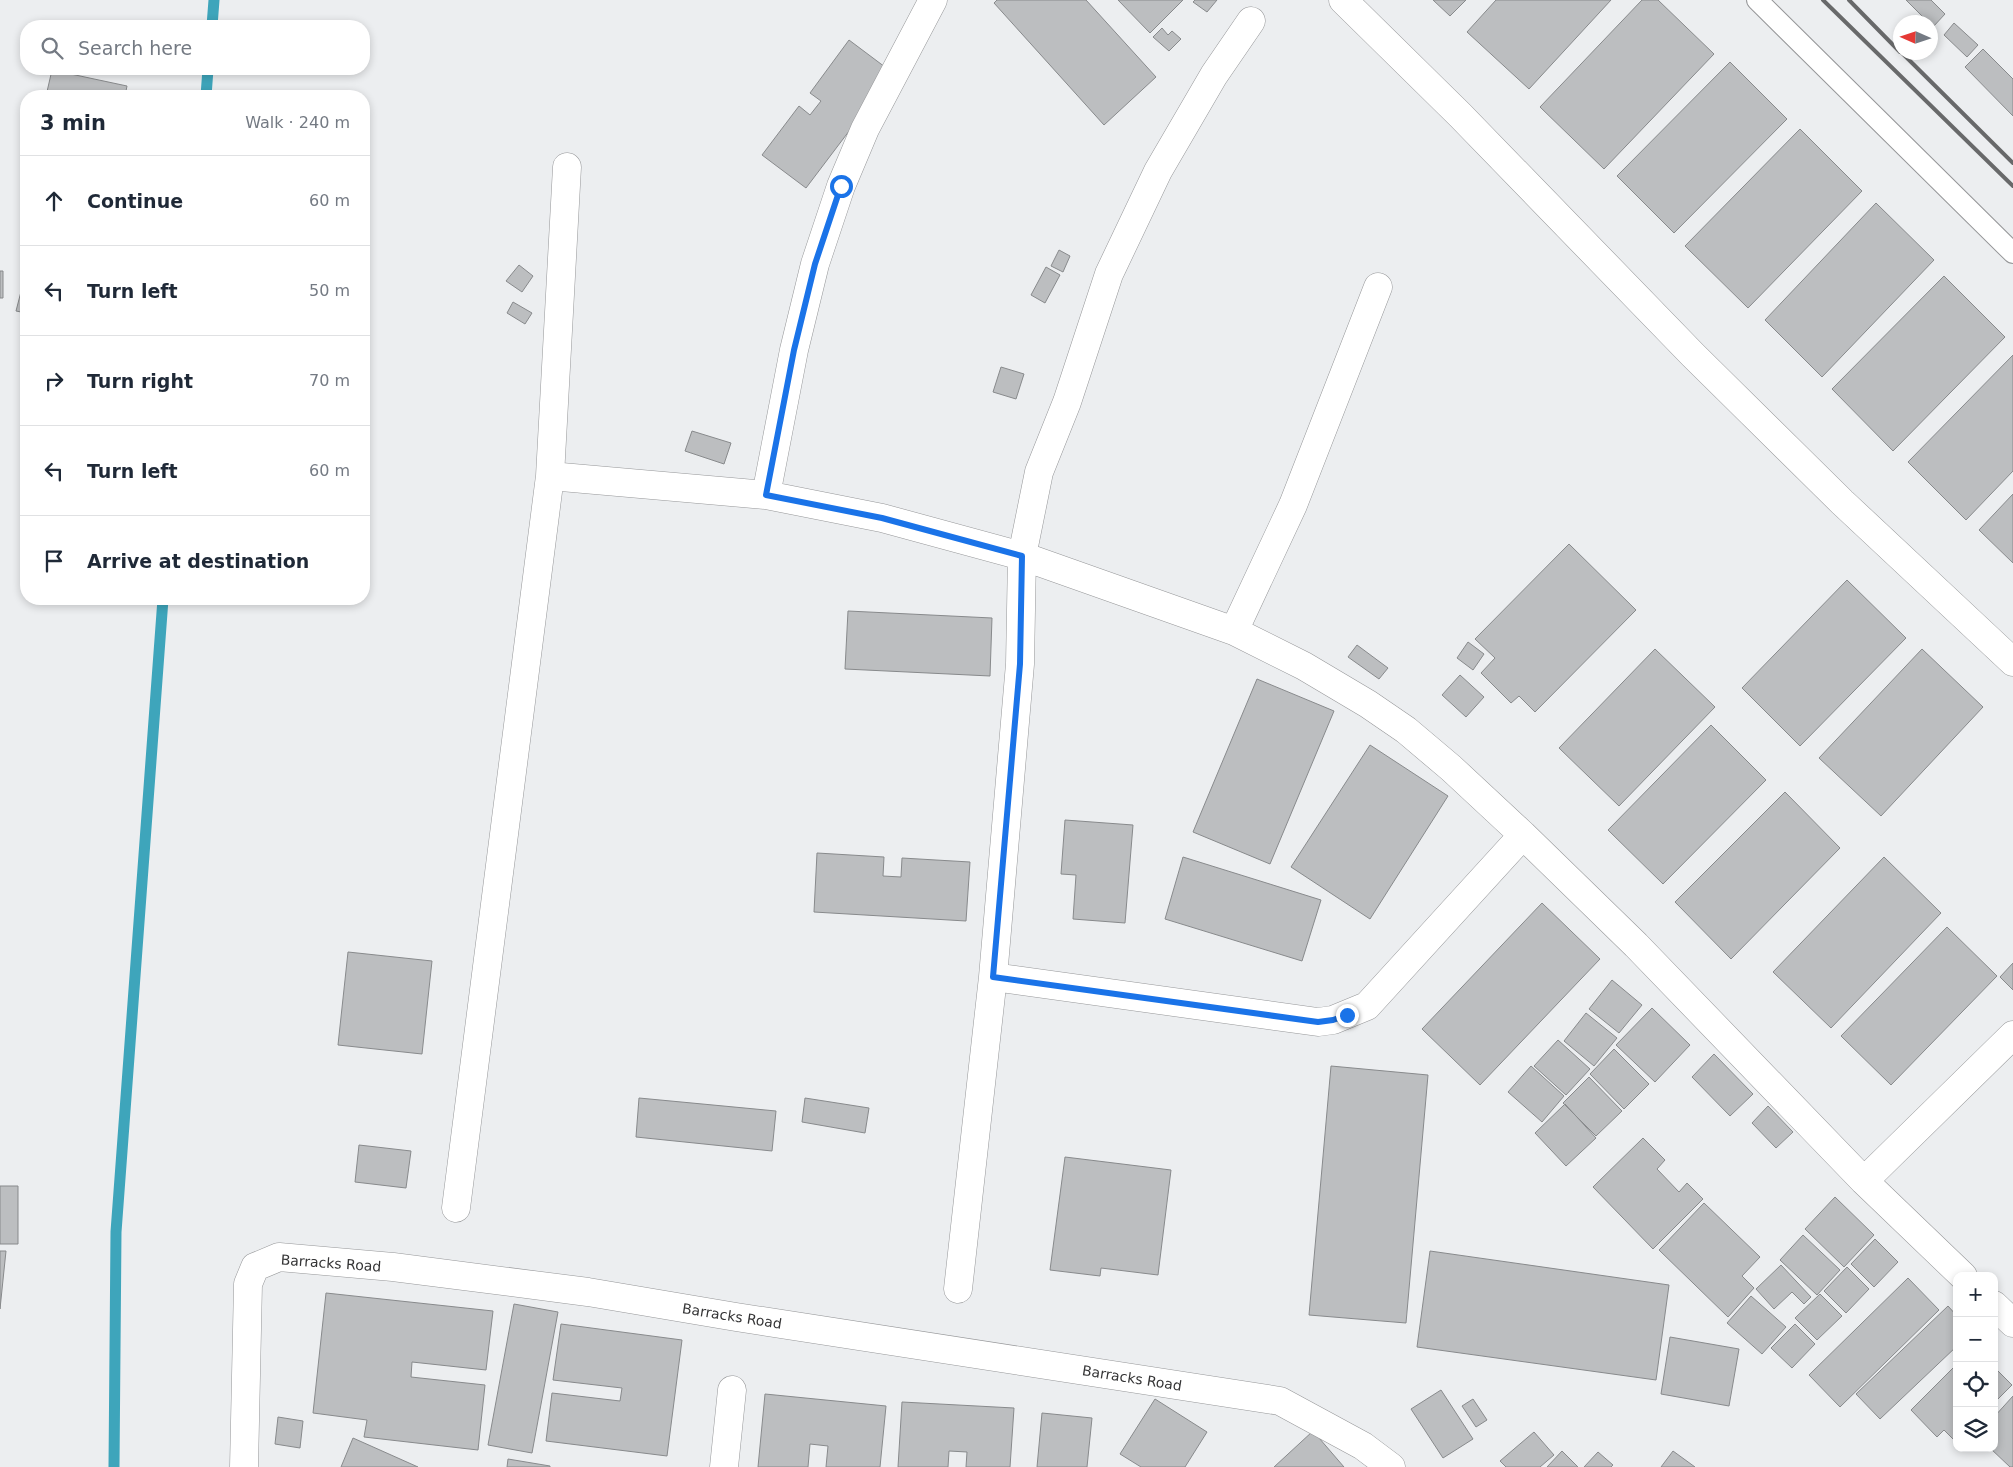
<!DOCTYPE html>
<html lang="en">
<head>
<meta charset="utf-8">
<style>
	:root { --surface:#fff; --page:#f6f6f7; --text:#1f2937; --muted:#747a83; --line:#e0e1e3 }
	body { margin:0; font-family:"DejaVu Sans",sans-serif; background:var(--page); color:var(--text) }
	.controls { position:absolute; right:15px; bottom:15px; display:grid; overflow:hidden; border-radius:10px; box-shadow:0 2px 8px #0003 }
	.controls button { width:45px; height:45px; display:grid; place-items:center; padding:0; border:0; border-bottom:1px solid var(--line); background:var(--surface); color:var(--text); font:25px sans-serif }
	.compass { position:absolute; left:1893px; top:15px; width:45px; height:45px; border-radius:50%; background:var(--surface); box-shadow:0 2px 8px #0003; rotate:273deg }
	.stop { position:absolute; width:15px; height:15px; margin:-11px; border:4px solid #1a73e8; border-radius:50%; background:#fff }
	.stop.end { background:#1a73e8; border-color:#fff; box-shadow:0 1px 5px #0008 }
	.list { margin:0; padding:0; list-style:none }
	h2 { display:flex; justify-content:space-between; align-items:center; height:65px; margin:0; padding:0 20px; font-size:21px }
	h2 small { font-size:16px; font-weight:400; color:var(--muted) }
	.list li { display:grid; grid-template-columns:32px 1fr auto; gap:15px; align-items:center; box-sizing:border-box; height:90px; padding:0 20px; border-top:1px solid var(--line) }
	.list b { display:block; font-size:19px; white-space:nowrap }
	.list em { font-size:16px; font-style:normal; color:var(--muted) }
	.icon { flex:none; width:28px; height:28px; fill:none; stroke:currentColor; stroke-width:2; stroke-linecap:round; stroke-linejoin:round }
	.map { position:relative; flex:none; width:2013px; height:1467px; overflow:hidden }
	.search { position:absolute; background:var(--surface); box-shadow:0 2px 8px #0003; left:20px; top:20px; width:350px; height:55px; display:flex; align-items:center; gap:12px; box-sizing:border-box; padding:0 18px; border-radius:20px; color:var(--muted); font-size:19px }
	.panel { position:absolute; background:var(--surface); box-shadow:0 2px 8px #0003; left:20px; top:90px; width:350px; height:515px; border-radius:20px }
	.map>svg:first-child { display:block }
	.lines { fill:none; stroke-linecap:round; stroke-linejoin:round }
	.stream { stroke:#3ea5bb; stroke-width:11 }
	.building { fill:#bcbec0; stroke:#888a8c }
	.lane-casing { stroke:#969799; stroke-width:22 }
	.street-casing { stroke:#969799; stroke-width:29 }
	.lane { stroke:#fff; stroke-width:20 }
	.street { stroke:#fff; stroke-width:28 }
	.rail { stroke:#68696a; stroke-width:4 }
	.route { stroke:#1a73e8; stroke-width:6 }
	.labels { text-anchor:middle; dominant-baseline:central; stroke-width:4.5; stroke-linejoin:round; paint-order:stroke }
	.street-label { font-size:14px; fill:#343435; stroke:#fff }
</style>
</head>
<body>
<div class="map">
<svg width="2013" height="1467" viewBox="0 0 2013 1467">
	<rect width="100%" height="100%" fill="#eceef0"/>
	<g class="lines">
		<path class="stream" d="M212,26L214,0
			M206,96L208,69
			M114,1467L116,1232L163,599"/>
	</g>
	<path class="building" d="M997,0H1086L1156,77L1104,125L994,3Z
		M1118,0H1183L1150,33Z
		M1195,0H1217L1207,12L1193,2Z
		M1433,0H1466L1450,16Z
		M1496,0H1611L1529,89L1467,32Z
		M1642,0H1658L1714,54L1604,169L1540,107Z
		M1906,0H1931L1945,14L1933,27Z
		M1954,23L1978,45L1967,57L1944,35Z
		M1162,28L1168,35L1172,31L1181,39L1169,51L1153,37Z
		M849,40L893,73L806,188L762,155L799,106L810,115L821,101L810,93Z
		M1983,49L2013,79V116L1965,67Z
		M1730,62L1787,119L1674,233L1617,176Z
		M52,70L127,86L125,96H46Z
		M1800,129L1862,191L1748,308L1685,246Z
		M1876,203L1934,260L1822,377L1765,320Z
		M1059,250L1070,256L1063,272L1051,266Z
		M519,265L533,276L522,292L506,281Z
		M1046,267L1060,275L1045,303L1031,295Z
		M0,271H3V298H0Z
		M1944,276L2005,337L1893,451L1832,389Z
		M24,280H26V313L16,311Z
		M513,302L532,313L525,324L507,313Z
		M2013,355V471L1966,520L1908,462Z
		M1001,367L1024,374L1016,399L993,392Z
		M692,431L731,443L724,464L685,451Z
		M2013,494V563L1979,530Z
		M1569,544L1636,610L1535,712L1519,696L1511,703L1481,673L1495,658L1475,639Z
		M1847,580L1906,638L1800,746L1742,688Z
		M848,611L992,618L990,676L845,669Z
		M1468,642L1484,654L1473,670L1457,658Z
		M1357,645L1388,668L1379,679L1348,657Z
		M1655,649L1715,707L1619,806L1559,748Z
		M1922,649L1983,707L1881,816L1819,758Z
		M1460,675L1484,697L1466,717L1442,695Z
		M1257,679L1334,711L1270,864L1193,832Z
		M1711,725L1766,780L1663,884L1608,830Z
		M1370,745L1448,796L1370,919L1291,867Z
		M1785,792L1840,848L1731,959L1675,902Z
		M1065,820L1133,825L1125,923L1073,919L1076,875L1061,874Z
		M817,853L884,857L883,876L901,877L902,858L970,862L966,921L814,912Z
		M1183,857L1321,900L1302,961L1165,919Z
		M1884,857L1941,913L1831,1028L1773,972Z
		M1542,903L1600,959L1480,1085L1422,1029Z
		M1947,927L1997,976L1891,1085L1841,1036Z
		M348,952L432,961L422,1054L338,1045Z
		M2013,963V990L2000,977Z
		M1612,980L1642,1005L1619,1033L1589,1009Z
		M1652,1008L1690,1045L1655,1082L1616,1045Z
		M1586,1013L1617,1038L1594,1066L1564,1041Z
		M1558,1040L1590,1069L1566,1095L1534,1066Z
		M1614,1049L1649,1084L1624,1109L1590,1074Z
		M1714,1054L1753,1094L1730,1116L1692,1077Z
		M1331,1066L1428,1075L1406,1323L1309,1315Z
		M1531,1066L1564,1096L1542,1122L1508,1092Z
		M1589,1077L1622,1111L1596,1136L1563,1103Z
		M639,1098L776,1111L772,1151L636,1137Z
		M805,1098L869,1108L865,1133L802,1122Z
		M1565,1104L1596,1138L1566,1166L1535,1133Z
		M1768,1106L1793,1132L1776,1148L1752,1123Z
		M1643,1138L1665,1160L1657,1169L1679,1192L1687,1183L1703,1199L1653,1249L1593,1187Z
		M359,1145L411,1151L406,1188L355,1182Z
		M1065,1157L1171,1170L1158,1275L1101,1268L1100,1276L1050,1270Z
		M0,1186H18V1244H0Z
		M1835,1197L1874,1235L1844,1267L1805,1229Z
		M1704,1203L1760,1257L1742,1276L1754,1288L1728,1317L1659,1250Z
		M1803,1235L1840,1270L1817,1295L1780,1260Z
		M1875,1239L1898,1262L1874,1287L1851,1264Z
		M0,1251H6L0,1309Z
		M1430,1251L1669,1285L1656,1380L1417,1347Z
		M1781,1265L1811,1297L1804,1304L1792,1292L1774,1309L1756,1289Z
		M1847,1267L1869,1289L1846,1313L1824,1291Z
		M1908,1278L1939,1310L1840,1407L1809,1375Z
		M326,1293L493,1311L486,1370L412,1362L411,1377L485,1385L478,1450L364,1437L367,1420L313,1413Z
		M1820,1294L1842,1316L1817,1340L1795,1318Z
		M1751,1296L1786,1327L1762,1354L1727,1323Z
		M514,1304L558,1312L532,1453L488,1445Z
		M1948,1306L1957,1316V1346L1880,1419L1856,1394Z
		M561,1324L682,1340L667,1456L546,1441L552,1393L620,1401L622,1388L553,1380Z
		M1795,1324L1815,1344L1792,1368L1771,1348Z
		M1670,1337L1739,1349L1729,1406L1661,1394Z
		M1957,1364V1441L1956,1442L1944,1430L1937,1437L1911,1410Z
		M1994,1367L2012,1385L1994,1403Z
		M1441,1390L1473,1439L1443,1458L1411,1409Z
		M765,1394L886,1406L880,1467H826L828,1446L810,1444L808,1467H758Z
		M2013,1396V1467H2010L1990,1448H1994V1417Z
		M1155,1399L1207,1432L1185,1467H1141L1120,1454Z
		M1473,1399L1487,1420L1476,1427L1462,1406Z
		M902,1402L1014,1408L1010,1467H966L967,1452L949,1451L948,1467H898Z
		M1042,1413L1092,1418L1087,1467H1037Z
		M278,1417L303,1421L300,1448L275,1444Z
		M1313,1431L1344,1467H1274Z
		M1534,1432L1554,1455L1540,1467H1506L1500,1461Z
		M353,1438L418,1467H341Z
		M1562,1451L1578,1467H1547Z
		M1673,1451L1695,1467H1661Z
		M1598,1452L1613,1465L1611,1467H1584Z
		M508,1459L550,1466V1467H507Z"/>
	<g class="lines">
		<g class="lane-casing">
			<path id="lane" d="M1757,0L2013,253"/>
		</g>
		<g class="street-casing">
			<path id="street" d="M1343,0L1460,115L1693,355L1842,502L2013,662
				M1251,21L1214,75L1158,171L1109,274L1067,402L1039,472L1022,556L1020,664L993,977L1318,1022L1333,1020L1367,1006L1523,835
				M550,476L766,495L882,518L1022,556L1234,631L1304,666L1368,704L1406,730L1451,768L1523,835L1636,945L1864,1181L1963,1276
				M766,495L794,350L815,264L841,186L865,129L933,0
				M1234,631L1293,505L1378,287
				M1864,1181L2013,1035
				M456,1208L550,476L567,167
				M958,1289L993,977
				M1994,1305L2013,1323
				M244,1467L248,1284L255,1267L279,1257L393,1267L588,1292L736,1317L1280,1401L1363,1446L1391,1467
				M724,1467L732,1390"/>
		</g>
		<use href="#lane" class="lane"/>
		<use href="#street" class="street"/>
		<path class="rail" d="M1823,0L2013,186
			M1849,0L1900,52
			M1901,52L2013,163"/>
	</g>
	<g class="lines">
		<path class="route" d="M841,186L815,264L794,350L766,495L882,518L1022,556L1020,664L993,977L1318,1022L1333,1020L1347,1015"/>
	</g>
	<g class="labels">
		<g class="street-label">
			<text transform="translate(331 1263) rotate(4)">Barracks Road</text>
			<text transform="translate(732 1316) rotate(9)">Barracks Road</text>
			<text transform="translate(1132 1378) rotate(9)">Barracks Road</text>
		</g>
	</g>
</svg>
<div class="controls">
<button>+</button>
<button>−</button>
<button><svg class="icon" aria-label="locate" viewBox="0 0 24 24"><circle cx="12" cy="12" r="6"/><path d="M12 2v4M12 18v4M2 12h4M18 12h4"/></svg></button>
<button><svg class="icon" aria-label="layers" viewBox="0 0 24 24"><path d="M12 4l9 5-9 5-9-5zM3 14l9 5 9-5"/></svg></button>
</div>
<svg class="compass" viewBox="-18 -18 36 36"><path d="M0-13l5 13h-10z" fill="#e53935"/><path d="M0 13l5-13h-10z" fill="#747a83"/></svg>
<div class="stop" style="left:841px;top:186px"></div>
<div class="stop end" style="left:1347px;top:1015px"></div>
<div class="search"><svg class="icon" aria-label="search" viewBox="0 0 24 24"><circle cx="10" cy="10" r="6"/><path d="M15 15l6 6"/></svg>Search here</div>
<section class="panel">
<h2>3 min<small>Walk · 240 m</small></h2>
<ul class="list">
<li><svg class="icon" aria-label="ahead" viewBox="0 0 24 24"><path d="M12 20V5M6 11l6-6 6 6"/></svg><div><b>Continue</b></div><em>60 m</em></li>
<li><svg class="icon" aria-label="left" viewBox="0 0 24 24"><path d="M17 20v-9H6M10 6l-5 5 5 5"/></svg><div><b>Turn left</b></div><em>50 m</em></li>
<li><svg class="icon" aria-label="right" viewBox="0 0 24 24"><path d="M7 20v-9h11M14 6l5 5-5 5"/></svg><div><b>Turn right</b></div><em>70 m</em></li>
<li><svg class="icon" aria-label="left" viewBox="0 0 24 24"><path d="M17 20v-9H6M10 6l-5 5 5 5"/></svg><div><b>Turn left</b></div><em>60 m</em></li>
<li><svg class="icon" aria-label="arrive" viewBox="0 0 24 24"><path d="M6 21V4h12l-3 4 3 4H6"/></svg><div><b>Arrive at destination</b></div></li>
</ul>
</section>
</div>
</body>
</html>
